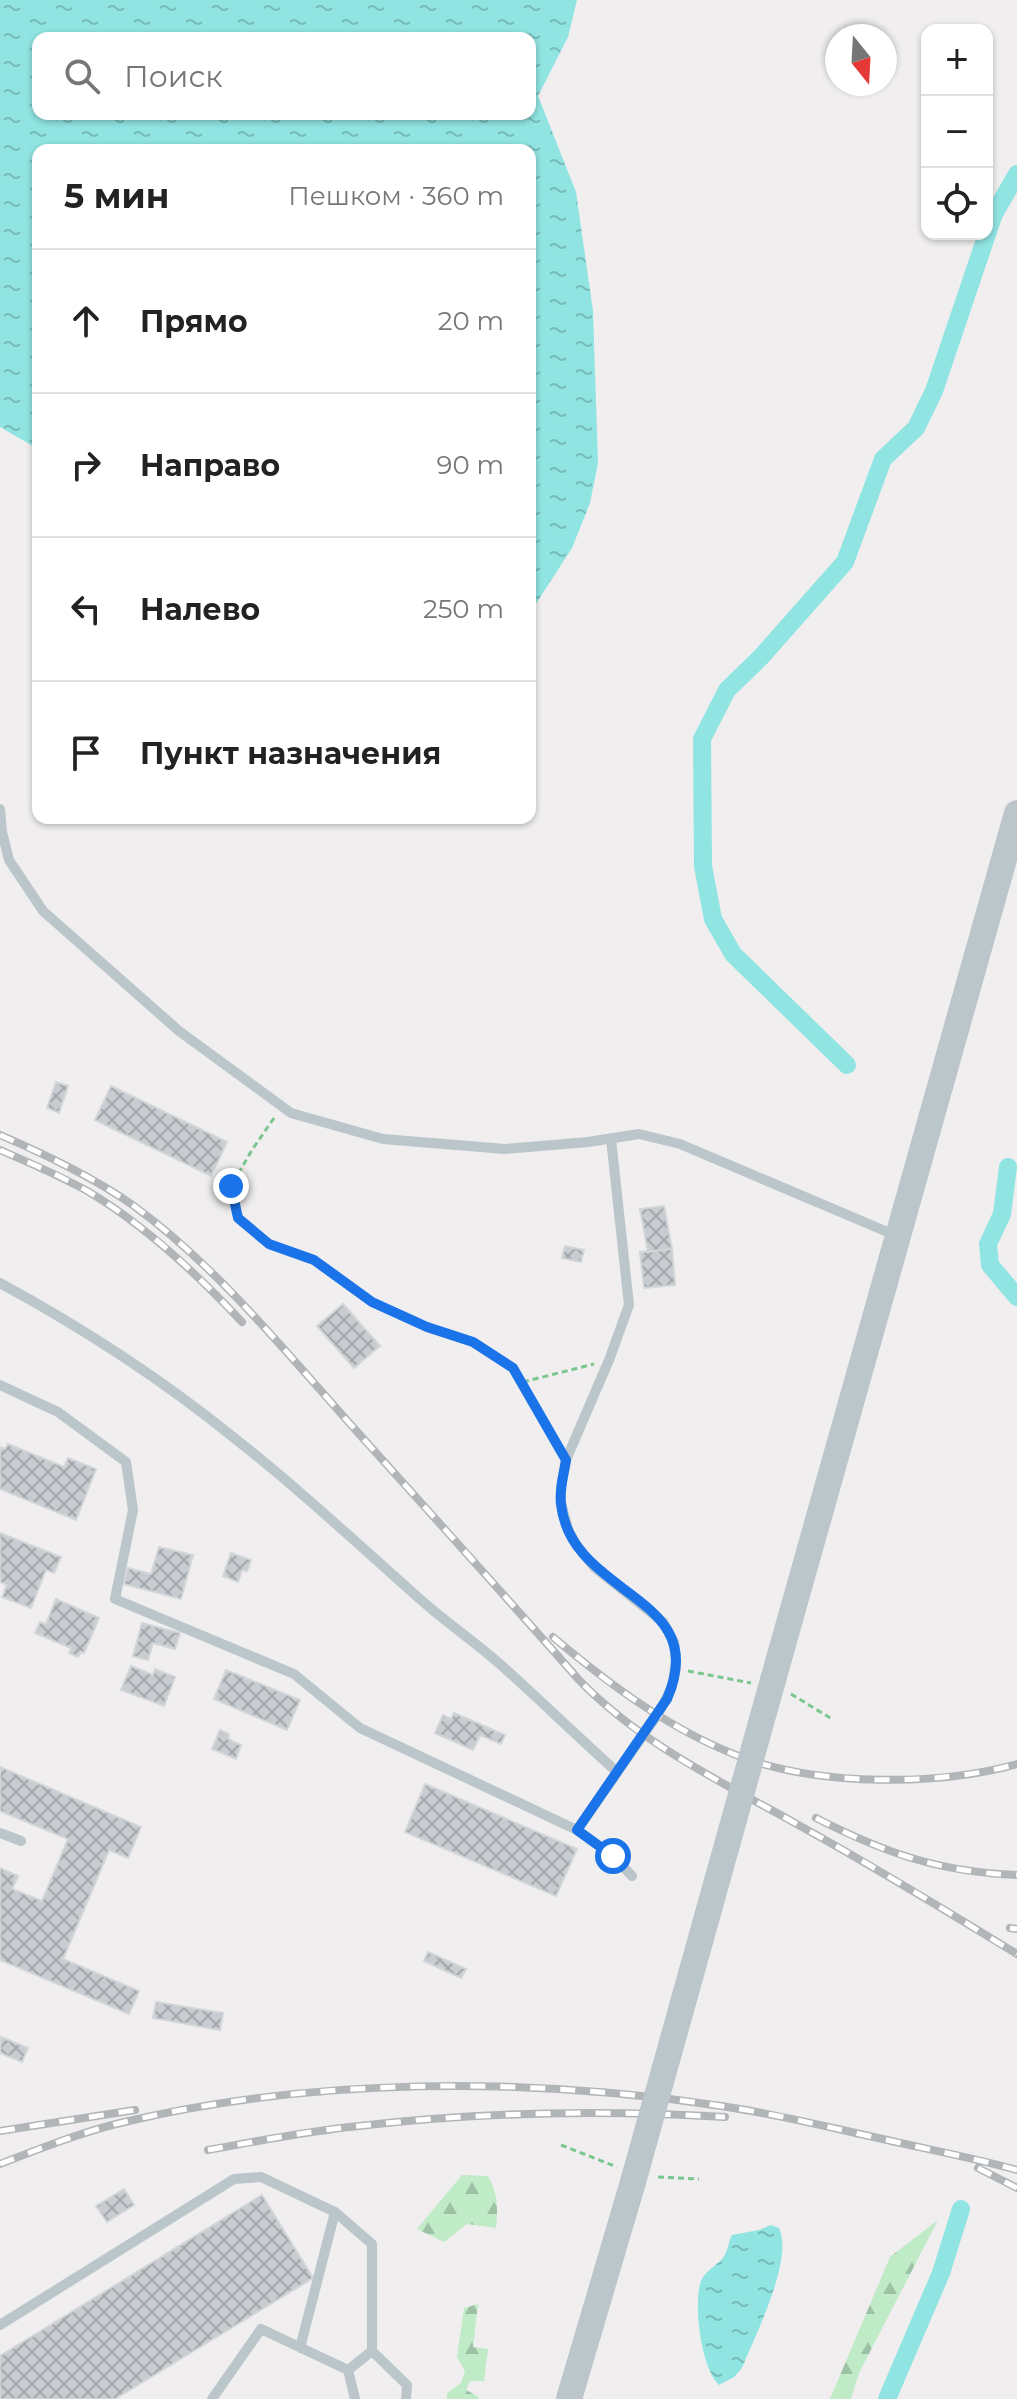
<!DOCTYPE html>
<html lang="ru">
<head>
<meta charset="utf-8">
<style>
	:root { --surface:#fff; --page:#f2f2f2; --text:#222; --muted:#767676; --line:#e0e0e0 }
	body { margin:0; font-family:Montserrat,sans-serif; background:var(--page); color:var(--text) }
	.controls { position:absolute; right:24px; top:24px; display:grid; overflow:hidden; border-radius:16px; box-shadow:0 2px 6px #0004 }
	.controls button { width:72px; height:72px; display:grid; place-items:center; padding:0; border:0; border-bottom:2px solid var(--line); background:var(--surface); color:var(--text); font:40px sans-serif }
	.compass { position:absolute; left:825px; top:24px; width:72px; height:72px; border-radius:50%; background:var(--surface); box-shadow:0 2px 6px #0004; rotate:162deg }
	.stop { position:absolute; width:24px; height:24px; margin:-18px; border:6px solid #1a73e8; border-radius:50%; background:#fff }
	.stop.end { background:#1a73e8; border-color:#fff; box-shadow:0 2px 8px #0008 }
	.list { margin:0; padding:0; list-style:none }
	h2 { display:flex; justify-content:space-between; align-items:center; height:104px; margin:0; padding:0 32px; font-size:34px }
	h2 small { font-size:26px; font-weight:400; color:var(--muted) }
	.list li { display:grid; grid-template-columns:52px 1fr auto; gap:24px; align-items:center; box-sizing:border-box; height:144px; padding:0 32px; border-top:2px solid var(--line) }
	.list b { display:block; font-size:30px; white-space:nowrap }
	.list em { font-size:26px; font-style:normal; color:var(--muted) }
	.icon { flex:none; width:44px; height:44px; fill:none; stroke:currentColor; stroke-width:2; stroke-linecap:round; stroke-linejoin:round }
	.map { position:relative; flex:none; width:1017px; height:2399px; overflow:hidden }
	.search { position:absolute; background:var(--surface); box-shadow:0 2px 6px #0004; left:32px; top:32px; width:504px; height:88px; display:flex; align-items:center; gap:20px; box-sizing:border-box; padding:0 28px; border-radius:16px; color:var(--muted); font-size:30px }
	.panel { position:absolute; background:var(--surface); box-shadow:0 2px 6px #0004; left:32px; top:144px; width:504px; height:680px; border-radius:16px }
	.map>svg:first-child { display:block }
	.forest { fill:url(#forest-firs) }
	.water { fill:url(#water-ripples); fill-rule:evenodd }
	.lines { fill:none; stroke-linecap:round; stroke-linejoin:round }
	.canal { stroke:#90e4e2; stroke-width:18 }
	.building { fill:url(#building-cross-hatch); stroke:#d2d6d9; stroke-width:2 }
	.path { stroke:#7ac68f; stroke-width:3; stroke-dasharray:6 4; stroke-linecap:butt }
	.service { stroke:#bac6ca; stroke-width:10 }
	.tertiary { stroke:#bac6ca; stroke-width:26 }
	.rail-casing { stroke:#b1b5b8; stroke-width:8 }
	.rail { stroke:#fff; stroke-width:5; stroke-dasharray:15; stroke-linecap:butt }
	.tertiary-bridge { stroke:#bac6ca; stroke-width:26 }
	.route { stroke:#1a73e8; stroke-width:10 }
</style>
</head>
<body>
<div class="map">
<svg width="1017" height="2399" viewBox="0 0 1017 2399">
	<defs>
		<pattern id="forest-firs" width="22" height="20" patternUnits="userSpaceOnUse" patternTransform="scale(2)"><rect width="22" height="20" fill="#bfebc6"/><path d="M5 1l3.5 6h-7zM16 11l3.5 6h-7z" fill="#9dc1a4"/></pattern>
		<pattern id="water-ripples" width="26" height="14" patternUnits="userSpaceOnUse" patternTransform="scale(2)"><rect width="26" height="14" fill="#90e4e2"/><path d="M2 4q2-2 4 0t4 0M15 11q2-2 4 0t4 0" fill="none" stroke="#78bcba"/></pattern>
		<pattern id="building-cross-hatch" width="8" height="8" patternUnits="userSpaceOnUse" patternTransform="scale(2)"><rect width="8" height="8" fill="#c8ccd0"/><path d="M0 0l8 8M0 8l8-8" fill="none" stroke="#a4a8ac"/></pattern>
	</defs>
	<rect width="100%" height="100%" fill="#f0eeef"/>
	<path class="forest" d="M462,2175L488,2176C498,2194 498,2207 496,2228L467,2224L444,2242L417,2229Z
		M938,2220L859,2373L851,2399H830L890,2257Z
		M478,2304L473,2347L488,2349L484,2381H470L466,2390L479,2397L478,2399H447V2393L461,2383L465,2371L457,2357L464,2308Z"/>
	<path class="water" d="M0,0H577L568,37L538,96L576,192L593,311L598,463L590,503L572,548L530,613V150H38V449L0,427ZM38,38H530V114H38Z
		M771,2225L779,2228C794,2259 755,2336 742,2368L734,2377L719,2385C701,2368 693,2304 701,2281C705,2271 716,2266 723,2258C728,2251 728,2243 732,2235L759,2230Z"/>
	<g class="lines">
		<path class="canal" d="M987,234L994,214L1017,174
			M847,1065L733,954L713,919L703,866L702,739L727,690L761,657L845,562L883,459L916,428L934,391L987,234
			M1008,1167L1002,1214L988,1244L990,1265L1017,1297
			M887,2399L941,2273L961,2209"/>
	</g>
	<path class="building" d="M56,1082L68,1086L59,1113L47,1108Z
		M111,1086L227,1142L211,1176L95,1120Z
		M664,1206L672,1249L648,1252L640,1209Z
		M565,1246L584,1250L581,1262L562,1258Z
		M672,1249L675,1285L644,1288L640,1252Z
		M343,1304L380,1346L354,1368L317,1326Z
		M8,1444L64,1467L68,1458L96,1469L76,1520L0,1489V1447L5,1449Z
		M0,1533L61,1557L54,1573L46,1570L31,1608L2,1597L7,1585L0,1582Z
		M159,1547L193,1555L181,1599L124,1584L128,1568L151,1574Z
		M231,1553L251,1560L247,1571L242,1570L238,1582L223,1576Z
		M56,1599L99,1618L84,1653L81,1652L78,1657L69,1653L71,1648L35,1633L40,1622L46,1624Z
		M142,1623L180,1633L175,1649L153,1643L148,1660L133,1656Z
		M131,1666L153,1675L155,1669L175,1677L164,1706L121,1690Z
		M226,1670L300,1700L287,1730L214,1699Z
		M454,1713L505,1735L501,1744L480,1735L473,1750L435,1733L443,1715L451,1719Z
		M220,1730L229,1734L228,1739L241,1745L236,1759L212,1749Z
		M0,1767L141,1827L128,1858L109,1850L63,1959L139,1991L129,2014L0,1960V1868L18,1876L12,1889L42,1901L68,1839L0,1811Z
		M425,1784L577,1849L556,1896L405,1832Z
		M428,1952L466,1969L461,1978L424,1961Z
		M156,2002L223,2013L220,2030L153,2018Z
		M1,2037L28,2048L22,2062L0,2053Z
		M124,2189L134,2205L107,2222L96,2206Z
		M262,2195L313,2278L115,2399H0V2356Z"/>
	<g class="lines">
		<path class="path" d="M274,1118L252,1150L231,1186L238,1218L269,1244L314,1260L372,1302L427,1327L473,1342L513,1368L558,1447
			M523,1382L594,1364
			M688,1671L751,1683
			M791,1694L832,1719
			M561,2145L617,2167
			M658,2177L699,2179"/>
		<path class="service" d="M0,809L2,832L9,860L43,911L179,1031L291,1113L383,1139L505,1149L588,1142L639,1134L680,1144L897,1236
			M0,1283C81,1327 160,1378 233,1437C298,1488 359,1545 421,1600C447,1623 475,1642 501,1665C540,1700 578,1737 617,1772
			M0,1385L58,1412L126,1462L133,1510L115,1599L294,1674L360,1728L577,1830L613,1856L632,1876
			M577,1830L658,1714L672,1687L676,1662L674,1642L663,1622L594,1567L575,1543L568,1529L561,1503V1487L566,1460L609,1360L629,1305L611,1139
			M0,1833L21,1841
			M0,2325L234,2179L261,2177L335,2212L372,2244V2351L348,2370
			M300,2348L335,2212
			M372,2351L407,2385L406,2399
			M212,2399L261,2329L348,2370L355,2399"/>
		<path class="tertiary" d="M773,1680L1017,813
			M569,2399L633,2182"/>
		<g class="rail-casing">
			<path id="rail" d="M0,1135C46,1155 93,1177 134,1206C219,1268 290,1357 360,1435C433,1516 507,1598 579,1680C642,1745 724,1783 802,1827C875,1867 946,1911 1017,1954
				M0,1150C30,1163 61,1176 89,1192C146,1226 197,1274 242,1322
				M553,1637C610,1685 673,1732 744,1758C822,1786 938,1786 1017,1764
				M816,1818C885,1853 939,1872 1017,1875
				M1010,1928L1017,1929
				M0,2131L135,2110
				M208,2150C258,2141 308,2131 359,2126C480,2112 604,2110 725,2117
				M0,2164C39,2149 79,2133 120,2123C311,2077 527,2077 721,2106C777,2114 832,2128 887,2140C931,2150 974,2158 1017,2170
				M978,2168L1017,2188"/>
		</g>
		<use href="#rail" class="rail"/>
		<path class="tertiary-bridge" d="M633,2182L773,1680"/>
	</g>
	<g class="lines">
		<path class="route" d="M231,1186L238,1218L269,1244L314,1260L372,1302L427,1327L473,1342L513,1368L566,1460C564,1474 559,1489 561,1504C571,1598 713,1594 667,1699L577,1830L613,1856"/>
	</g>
</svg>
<div class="controls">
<button>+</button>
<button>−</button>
<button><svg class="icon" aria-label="locate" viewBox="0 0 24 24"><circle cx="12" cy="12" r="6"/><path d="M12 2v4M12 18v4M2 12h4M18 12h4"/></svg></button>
</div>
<svg class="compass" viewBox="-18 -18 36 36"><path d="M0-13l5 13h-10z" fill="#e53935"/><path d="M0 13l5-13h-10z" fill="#767676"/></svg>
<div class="stop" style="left:613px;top:1856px"></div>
<div class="stop end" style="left:231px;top:1186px"></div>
<div class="search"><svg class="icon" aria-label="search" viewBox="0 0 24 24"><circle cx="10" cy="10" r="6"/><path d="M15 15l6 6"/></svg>Поиск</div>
<section class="panel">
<h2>5 мин<small>Пешком · 360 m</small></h2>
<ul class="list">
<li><svg class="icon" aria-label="ahead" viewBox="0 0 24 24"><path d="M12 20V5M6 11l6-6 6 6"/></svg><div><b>Прямо</b></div><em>20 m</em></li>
<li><svg class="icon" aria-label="right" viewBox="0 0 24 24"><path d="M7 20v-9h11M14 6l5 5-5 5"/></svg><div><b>Направо</b></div><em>90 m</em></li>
<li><svg class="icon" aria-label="left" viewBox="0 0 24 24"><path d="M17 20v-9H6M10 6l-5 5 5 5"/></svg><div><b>Налево</b></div><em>250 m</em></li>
<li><svg class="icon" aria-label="arrive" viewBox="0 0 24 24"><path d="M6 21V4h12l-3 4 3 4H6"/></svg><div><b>Пункт назначения</b></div></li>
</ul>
</section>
</div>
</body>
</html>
